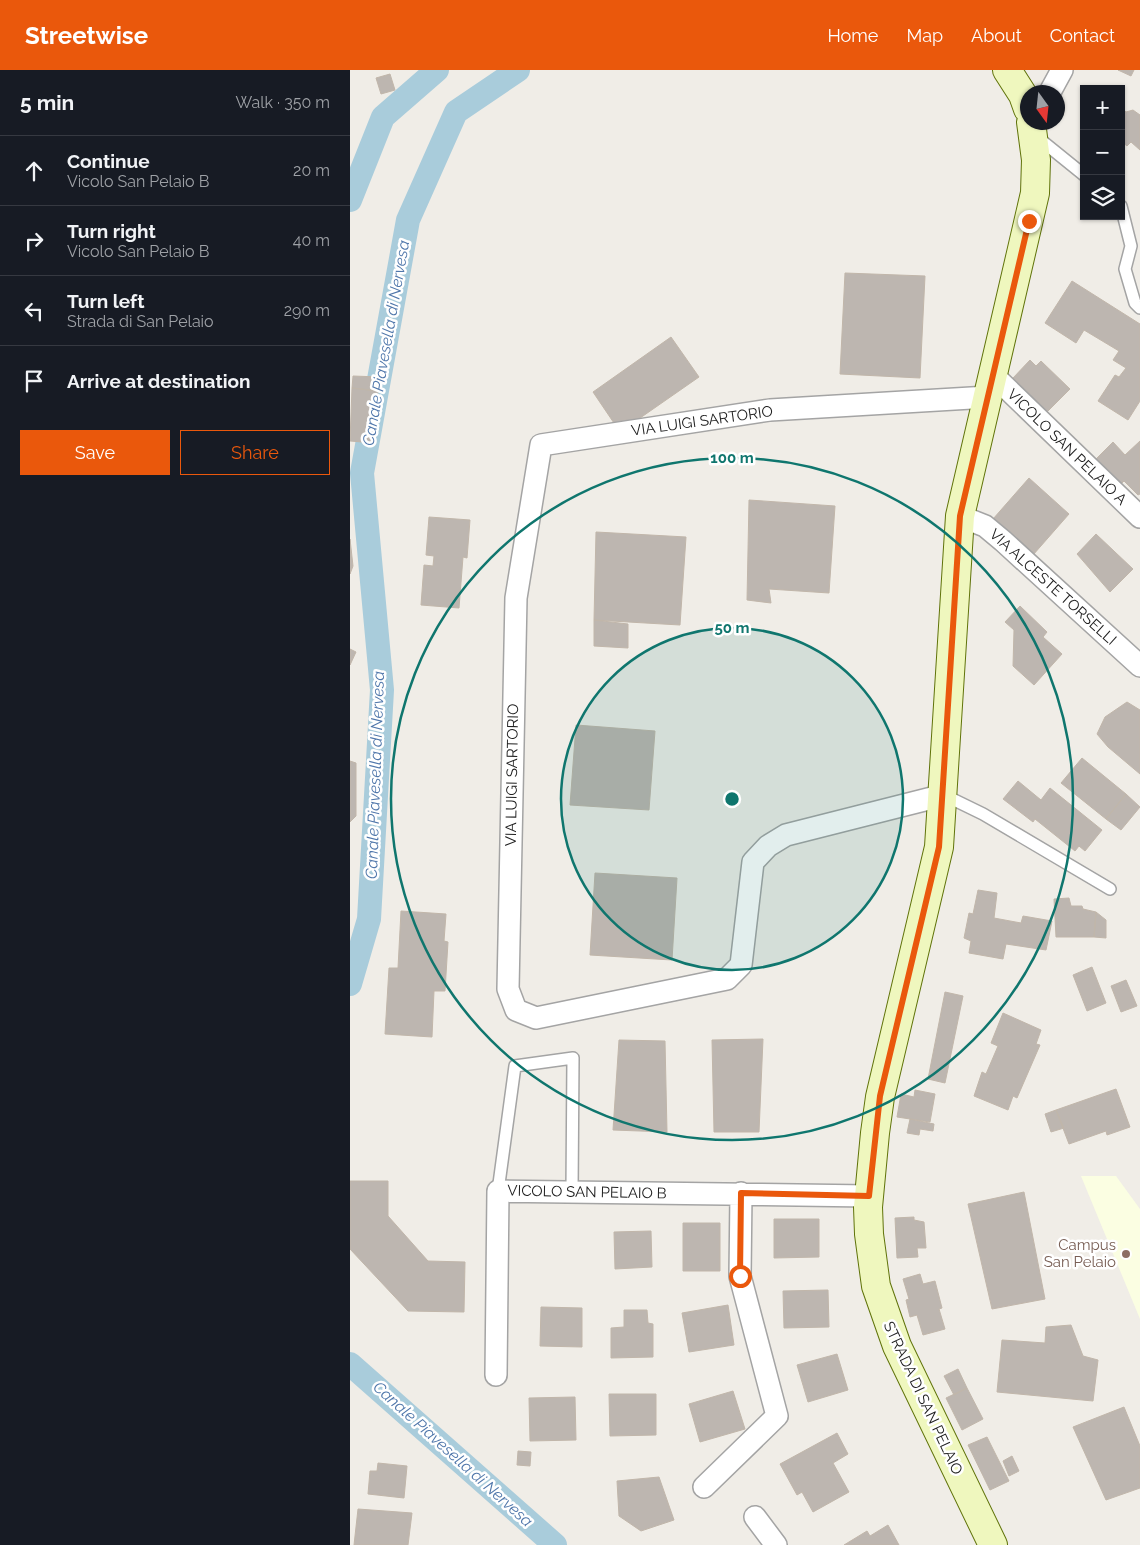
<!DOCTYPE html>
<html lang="en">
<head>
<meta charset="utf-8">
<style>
	:root { --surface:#171b24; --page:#242831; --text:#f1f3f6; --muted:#9ea1a6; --line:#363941; --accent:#ea580c }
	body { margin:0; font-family:Raleway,sans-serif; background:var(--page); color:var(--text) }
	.controls { position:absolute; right:15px; top:15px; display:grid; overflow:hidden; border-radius:0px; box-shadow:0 1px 4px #0004 }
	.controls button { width:45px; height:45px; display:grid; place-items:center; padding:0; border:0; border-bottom:1px solid var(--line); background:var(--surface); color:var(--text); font:25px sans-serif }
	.compass { position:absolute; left:670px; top:15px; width:45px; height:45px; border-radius:50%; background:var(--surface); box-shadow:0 1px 4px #0004; rotate:165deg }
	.stop { position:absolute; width:15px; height:15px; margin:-11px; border:4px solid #ea580c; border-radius:50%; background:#fff }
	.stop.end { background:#ea580c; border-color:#fff; box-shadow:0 1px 5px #0008 }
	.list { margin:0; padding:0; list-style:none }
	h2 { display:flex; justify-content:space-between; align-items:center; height:65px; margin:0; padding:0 20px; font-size:21px }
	h2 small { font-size:16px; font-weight:400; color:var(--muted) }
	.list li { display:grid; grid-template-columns:32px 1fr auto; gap:15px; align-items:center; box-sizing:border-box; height:70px; padding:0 20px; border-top:1px solid var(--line) }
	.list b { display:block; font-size:19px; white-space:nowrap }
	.list p { margin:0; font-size:16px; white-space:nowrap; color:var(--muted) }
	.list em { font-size:16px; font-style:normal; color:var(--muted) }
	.actions { display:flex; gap:10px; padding:15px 20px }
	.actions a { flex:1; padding:11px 0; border:1px solid var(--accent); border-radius:0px; text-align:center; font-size:18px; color:var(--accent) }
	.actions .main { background:var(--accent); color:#fff }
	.icon { flex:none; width:28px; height:28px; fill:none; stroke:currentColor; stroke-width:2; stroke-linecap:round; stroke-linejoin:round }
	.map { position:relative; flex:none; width:790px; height:1475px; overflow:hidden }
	header { display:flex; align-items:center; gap:30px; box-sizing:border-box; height:70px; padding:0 25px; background:var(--accent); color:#fff }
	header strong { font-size:24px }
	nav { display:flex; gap:28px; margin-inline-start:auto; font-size:18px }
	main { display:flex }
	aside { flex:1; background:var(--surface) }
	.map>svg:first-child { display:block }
	.education { fill:#fbfee2 }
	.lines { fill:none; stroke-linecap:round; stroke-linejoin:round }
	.canal { stroke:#a9ccdb; stroke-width:24 }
	.building { fill:#bdb6b0; stroke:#c1b6aa }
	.lane-casing { stroke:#a4a4a4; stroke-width:14 }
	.street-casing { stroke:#a4a4a4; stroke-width:24 }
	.secondary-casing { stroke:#60730a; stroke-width:30 }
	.lane { stroke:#fff; stroke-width:11 }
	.street { stroke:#fff; stroke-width:21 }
	.secondary { stroke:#eff7be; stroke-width:28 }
	.route { stroke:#ea580c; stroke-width:6 }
	.ring { fill:none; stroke:#0f766e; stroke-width:2.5 }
	.education-dot { fill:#8d6e63; stroke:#fff; stroke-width:2 }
	.labels { text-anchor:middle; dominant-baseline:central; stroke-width:5; stroke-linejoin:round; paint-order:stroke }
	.street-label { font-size:15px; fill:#202020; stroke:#fff }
	.education-label { font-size:15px; fill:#785e54; stroke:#fff; text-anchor:end }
	.water-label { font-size:16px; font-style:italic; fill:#5077ab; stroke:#fff }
	.centre { fill:#0f766e; stroke:#fff; stroke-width:2.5 }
	.ring-label { font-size:15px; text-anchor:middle; font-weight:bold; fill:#0f766e; stroke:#fff; stroke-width:5; stroke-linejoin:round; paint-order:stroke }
</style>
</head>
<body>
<header>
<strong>Streetwise</strong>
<nav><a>Home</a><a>Map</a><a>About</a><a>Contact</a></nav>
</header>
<main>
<aside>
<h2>5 min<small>Walk · 350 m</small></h2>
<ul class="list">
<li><svg class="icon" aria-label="ahead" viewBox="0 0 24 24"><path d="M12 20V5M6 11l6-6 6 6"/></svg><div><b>Continue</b><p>Vicolo San Pelaio B</p></div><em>20 m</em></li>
<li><svg class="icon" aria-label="right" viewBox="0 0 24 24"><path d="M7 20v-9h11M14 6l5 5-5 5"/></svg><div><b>Turn right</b><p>Vicolo San Pelaio B</p></div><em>40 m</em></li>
<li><svg class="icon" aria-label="left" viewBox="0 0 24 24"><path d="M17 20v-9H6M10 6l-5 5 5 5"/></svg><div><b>Turn left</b><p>Strada di San Pelaio</p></div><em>290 m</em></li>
<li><svg class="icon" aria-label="arrive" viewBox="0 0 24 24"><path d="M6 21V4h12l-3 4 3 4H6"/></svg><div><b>Arrive at destination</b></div></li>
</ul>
<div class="actions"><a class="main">Save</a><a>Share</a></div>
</aside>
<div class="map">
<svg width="790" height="1475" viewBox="0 0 790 1475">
	<rect width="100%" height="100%" fill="#f0ede7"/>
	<path class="education" d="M731,1106H766L790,1139V1249Z"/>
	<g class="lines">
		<path class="canal" d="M0,130L33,47L87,0
			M0,914L19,849L32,620L12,403L58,150L106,42L168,0
			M0,1294L205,1475"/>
	</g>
	<path class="building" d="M768,0H784L781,6Z
		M40,4L45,20L31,24L26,8Z
		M771,38L776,42L783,40L790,45V80L781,72L777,76L771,71Z
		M495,203L575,206L570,308L490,304Z
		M722,211L790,254V331L778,350L748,331L765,305L769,307L776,298L763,290L769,281L734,260L726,273L695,253Z
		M321,267L349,307L270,362L243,322Z
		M680,290L686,296L691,291L720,319L697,342L663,308Z
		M3,306L29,307L28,321L2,318Z
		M2,318L28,321L24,373L0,371Z
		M790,371V424L788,425L774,411L771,414L746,389L763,372L775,385Z
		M679,408L719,444L683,485L643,449Z
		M399,430L485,436L479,523L419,519L421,533L397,530Z
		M79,447L120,450L117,488L113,487L109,538L71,535L74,495L83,496L84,486L76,485Z
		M246,462L336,467L330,555L244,550Z
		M746,464L783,499L760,522L727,484Z
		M0,469L3,496L0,504Z
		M670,536L697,562L693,567L712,584L684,615L663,596L664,560L655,552Z
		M244,550L278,554V578L244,576Z
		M0,579L6,582L0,595Z
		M777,632L790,640V704L758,677L747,664L755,647Z
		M226,655L305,661L299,740L220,735Z
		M732,688L776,724L756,749L711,713Z
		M0,691L6,693V746L0,752Z
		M668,711L691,730L700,718L752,760L735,781L729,776L725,781L685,749L683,752L653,729Z
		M776,724L790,737L771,760L756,749Z
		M245,803L327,808L322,890L240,885Z
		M628,820L647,823L644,848L671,853L673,846L702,851L696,880L656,874L653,889L619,883L621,871L614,868L619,843L623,844Z
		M719,828L721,836H732L733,839L746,842L744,867H706L704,829Z
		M51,841L96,844L94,871L98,872L95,921H84L82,967L35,964L39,898H48Z
		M746,842L756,850V868L744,867Z
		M742,897L756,933L737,941L723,905Z
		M776,910L787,936L771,942L761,916Z
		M595,922L613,926L595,1013L578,1009Z
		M653,943L691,960L686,974L690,975L667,1028L663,1026L658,1040L624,1026L632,1002L636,1004L648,976L641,973Z
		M413,969L409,1062H364L362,970Z
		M269,970L315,971L317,1062L263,1060Z
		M766,1019L780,1057L757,1065L756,1061L719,1074L706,1040Z
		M565,1020L585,1024L580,1052L547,1047L551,1024L564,1027Z
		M706,1040L714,1058L701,1062L695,1044Z
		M560,1049L584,1054L583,1061L570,1059L569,1065L557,1063Z
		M0,1111H38V1146L78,1191L115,1192L114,1242L58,1241L0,1179Z
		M674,1122L695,1229L642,1239L618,1134Z
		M564,1147V1150L574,1152L576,1178H567L568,1187L547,1188L545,1148Z
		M424,1149H469V1187L424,1188Z
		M333,1153H370V1201H333Z
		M301,1161L302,1197L265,1199L264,1162Z
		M570,1204L573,1214L585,1211L592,1238L589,1239L595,1259L573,1265L567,1245L560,1247L556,1230L559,1229L553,1209Z
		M478,1220L479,1257L434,1258L433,1221Z
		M378,1235L384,1275L339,1282L332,1243Z
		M191,1237L232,1238V1277L190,1276Z
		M274,1240H297L298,1253L303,1254V1287L261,1288V1258L274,1257Z
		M721,1255L733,1286L748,1290L743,1331L647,1322L652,1270L695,1273L696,1257Z
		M487,1284L498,1320L458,1332L447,1295Z
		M608,1299L617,1318L604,1325L594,1306Z
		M617,1318L633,1349L612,1360L596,1328Z
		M383,1321L395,1359L350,1372L339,1334Z
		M259,1324H306V1365L260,1366Z
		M225,1327L226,1370L180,1371L179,1328Z
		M774,1337L790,1376V1418L756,1430L723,1357Z
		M487,1363L498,1384L483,1393L499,1422L463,1442L452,1422L447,1425L430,1394Z
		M637,1367L659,1411L640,1420L618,1375Z
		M168,1381L181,1382L180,1396L167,1395Z
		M662,1386L669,1401L659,1406L653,1391Z
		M28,1393L57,1396L54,1428L18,1424L20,1401H27Z
		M309,1407L324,1450L291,1461L269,1446L267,1411Z
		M8,1439L62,1443L58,1475H4Z
		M538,1455L549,1475H494L517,1461L520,1466Z"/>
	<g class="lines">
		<g class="lane-casing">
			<path id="lane" d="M687,67L734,105
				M771,136L781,176L775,199L785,233L790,238
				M594,725L633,744L760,819
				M148,1121L165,996L223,988L222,1121"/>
		</g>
		<g class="street-casing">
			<path id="street" d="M700,22L712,0
				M644,306L790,447
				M610,446L635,456L653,471L790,596
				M594,725L436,765L418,776L403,792L391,895L377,909L186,948L166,940L158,919L166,528L191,375L420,340L638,327
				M146,1305L148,1121L519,1126
				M354,1417L427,1346L390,1206L391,1123
				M405,1447L426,1475"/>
		</g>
		<g class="secondary-casing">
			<path id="secondary" d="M657,0L673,25L678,39
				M643,1475L547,1276L526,1216L519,1164L518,1137L525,1063L530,1027L589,777L610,446L685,123L686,90L681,52"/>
		</g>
		<use href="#lane" class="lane"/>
		<use href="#street" class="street"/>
		<use href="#secondary" class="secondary"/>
	</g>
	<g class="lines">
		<path class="route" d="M390,1206L391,1123L519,1126L530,1026L589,777L610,446L679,151"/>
	</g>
	<circle cx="382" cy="729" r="171" fill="#0f766e" fill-opacity=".12"/>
	<g class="ring">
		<circle cx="382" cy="729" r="171"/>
		<circle cx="382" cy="729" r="341"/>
	</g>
	<circle class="education-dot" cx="776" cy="1184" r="5"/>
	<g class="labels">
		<g class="street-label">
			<text transform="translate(352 351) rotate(-8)">VIA LUIGI SARTORIO</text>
			<text transform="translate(717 377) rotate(44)">VICOLO SAN PELAIO A</text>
			<text transform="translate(703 517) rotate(42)">VIA ALCESTE TORSELLI</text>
			<text transform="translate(162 705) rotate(-89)">VIA LUIGI SARTORIO</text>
			<text transform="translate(237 1122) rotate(1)">VICOLO SAN PELAIO B</text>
			<text transform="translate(573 1328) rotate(65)">STRADA DI SAN PELAIO</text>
		</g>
		<g class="education-label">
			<text x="766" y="1175">Campus<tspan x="766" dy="17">San Pelaio</tspan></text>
		</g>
		<g class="water-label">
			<text transform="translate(36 273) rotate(-80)">Canale Piavesella di Nervesa</text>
			<text transform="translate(25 705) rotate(-88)">Canale Piavesella di Nervesa</text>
			<text transform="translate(103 1384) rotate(42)">Canale Piavesella di Nervesa</text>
		</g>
	</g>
	<circle cx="382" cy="729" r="8" class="centre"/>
	<g class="ring-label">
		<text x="382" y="393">100 m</text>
		<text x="382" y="563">50 m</text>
	</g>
</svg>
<div class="controls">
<button>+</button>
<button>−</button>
<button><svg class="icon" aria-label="layers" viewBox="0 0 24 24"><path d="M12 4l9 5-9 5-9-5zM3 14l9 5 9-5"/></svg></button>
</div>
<svg class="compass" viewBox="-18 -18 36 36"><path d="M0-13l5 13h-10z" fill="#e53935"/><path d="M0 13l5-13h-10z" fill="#9ea1a6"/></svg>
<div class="stop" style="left:390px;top:1206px"></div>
<div class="stop end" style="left:679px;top:151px"></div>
</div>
</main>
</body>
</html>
